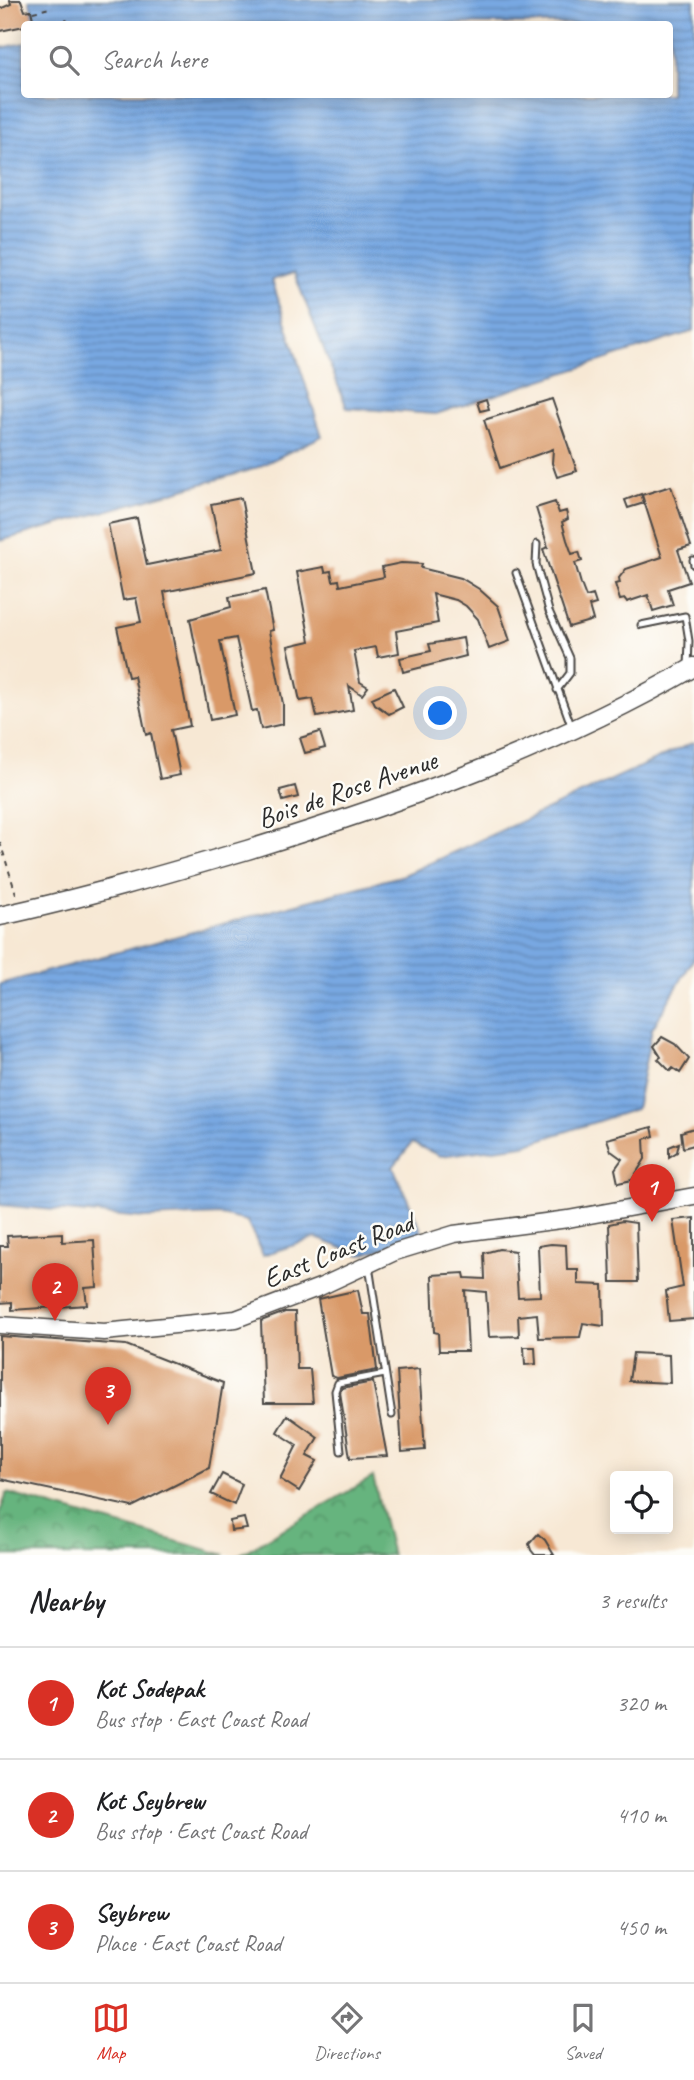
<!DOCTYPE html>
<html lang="en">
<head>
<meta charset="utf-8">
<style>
	:root { --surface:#fff; --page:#f6f6f6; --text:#202124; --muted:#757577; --line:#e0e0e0; --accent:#d93025 }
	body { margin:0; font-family:Caveat,sans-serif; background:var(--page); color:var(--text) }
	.controls { position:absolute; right:21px; bottom:21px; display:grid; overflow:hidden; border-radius:7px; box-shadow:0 4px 18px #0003 }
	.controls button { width:63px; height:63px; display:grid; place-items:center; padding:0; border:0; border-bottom:2px solid var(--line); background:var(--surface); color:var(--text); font:35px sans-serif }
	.you { position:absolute; left:441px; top:714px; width:24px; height:24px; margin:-18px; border:5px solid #fff; border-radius:50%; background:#1a73e8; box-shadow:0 0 0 10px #1a73e833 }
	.badge { display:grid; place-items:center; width:46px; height:46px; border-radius:50%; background:var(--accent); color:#fff; font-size:23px; font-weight:700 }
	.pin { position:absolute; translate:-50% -58px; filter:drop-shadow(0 2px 4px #0008) }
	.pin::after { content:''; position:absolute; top:37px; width:24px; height:21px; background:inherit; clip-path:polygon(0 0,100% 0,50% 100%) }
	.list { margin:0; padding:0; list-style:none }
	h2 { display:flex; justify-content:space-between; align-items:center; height:91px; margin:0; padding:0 28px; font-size:30px }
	h2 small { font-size:23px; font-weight:400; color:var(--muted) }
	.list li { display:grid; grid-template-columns:46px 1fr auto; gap:21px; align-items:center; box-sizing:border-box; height:112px; padding:0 28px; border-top:2px solid var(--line) }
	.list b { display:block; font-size:26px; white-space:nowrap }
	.list p { margin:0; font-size:23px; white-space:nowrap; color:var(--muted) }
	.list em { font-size:23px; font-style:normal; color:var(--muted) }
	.icon { flex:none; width:38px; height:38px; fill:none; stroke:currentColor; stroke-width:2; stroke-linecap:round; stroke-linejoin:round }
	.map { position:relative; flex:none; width:694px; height:1555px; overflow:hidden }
	.search { position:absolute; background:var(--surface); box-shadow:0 4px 18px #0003; left:21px; right:21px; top:21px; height:77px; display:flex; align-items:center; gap:18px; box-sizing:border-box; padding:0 24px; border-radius:7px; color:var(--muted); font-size:26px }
	.sheet { height:427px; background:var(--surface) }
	nav { display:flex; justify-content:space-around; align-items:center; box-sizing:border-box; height:98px; border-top:2px solid var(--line); background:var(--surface); font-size:19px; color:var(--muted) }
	nav a { display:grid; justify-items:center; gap:4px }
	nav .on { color:var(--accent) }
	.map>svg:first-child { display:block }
	.forest { fill:url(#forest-crowns); stroke:#487054; stroke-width:2 }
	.water { fill:url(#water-rules); stroke:#526a86; stroke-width:2 }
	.building { fill:#d99968 }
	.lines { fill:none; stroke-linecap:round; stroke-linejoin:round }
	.lane-casing { stroke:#4a4744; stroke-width:9 }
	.secondary-casing { stroke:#4a4744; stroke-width:19 }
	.primary-casing { stroke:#4a4744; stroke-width:21 }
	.path { stroke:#4a4744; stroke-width:2; stroke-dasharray:5 5; stroke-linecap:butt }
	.lane { stroke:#fff; stroke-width:5 }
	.secondary { stroke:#fff; stroke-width:16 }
	.primary { stroke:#fff; stroke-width:18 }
	.labels { text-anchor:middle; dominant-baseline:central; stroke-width:5; stroke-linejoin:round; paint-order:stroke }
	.street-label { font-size:28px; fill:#2b2b2b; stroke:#fdfcf7 }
</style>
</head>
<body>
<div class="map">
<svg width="694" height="1555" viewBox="0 0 694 1555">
	<defs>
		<pattern id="forest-crowns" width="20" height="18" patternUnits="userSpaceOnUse" patternTransform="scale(1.75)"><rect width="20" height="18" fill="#66b47e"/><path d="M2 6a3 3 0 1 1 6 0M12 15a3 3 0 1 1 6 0" fill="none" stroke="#549367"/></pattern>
		<pattern id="water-rules" width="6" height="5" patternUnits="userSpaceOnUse" patternTransform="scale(1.75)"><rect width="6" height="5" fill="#78a8e2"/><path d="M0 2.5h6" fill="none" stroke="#6389b7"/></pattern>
	</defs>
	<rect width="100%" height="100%" fill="#fdfcf7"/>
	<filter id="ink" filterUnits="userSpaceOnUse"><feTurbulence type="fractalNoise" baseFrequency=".0143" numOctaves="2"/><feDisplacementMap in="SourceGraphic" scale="14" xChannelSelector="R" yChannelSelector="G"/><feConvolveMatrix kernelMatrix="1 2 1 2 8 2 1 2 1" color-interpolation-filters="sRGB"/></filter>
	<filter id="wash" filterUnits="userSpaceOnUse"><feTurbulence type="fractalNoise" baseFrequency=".00686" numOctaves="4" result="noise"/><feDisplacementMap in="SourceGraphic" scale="28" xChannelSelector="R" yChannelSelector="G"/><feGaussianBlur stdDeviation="1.57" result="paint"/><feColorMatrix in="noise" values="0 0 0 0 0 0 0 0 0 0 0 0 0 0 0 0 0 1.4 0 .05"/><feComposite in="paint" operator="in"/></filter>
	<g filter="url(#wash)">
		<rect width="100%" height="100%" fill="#f7e8d4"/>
		<path class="forest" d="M373,1477L392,1555H239Z
			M7,1493L225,1555H0V1512Z"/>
		<path class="water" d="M29,0H694V331L436,414L347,408L294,273L272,280L322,436L254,469L0,541V48L24,43V94H670V24H36Z
			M694,742V958L652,1029L636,1109L524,1145L440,1156L412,1143L393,1167L424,1236L361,1255L316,1238L263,1255L247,1221L221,1215L144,1218L0,1205V984L404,875Z"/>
		<g id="blocks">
			<path class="building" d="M10,0H21L25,11L31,10L34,24L0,31V9L11,4Z
				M486,399L489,409L480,411L477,402Z
				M552,399L577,471L557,477L552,463L553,449L500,468L484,420Z
				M671,486L691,546L678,550L689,582L668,589L673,605L653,611L648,595L627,602L625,599L620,600L615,584L620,583L619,578L626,569L662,557L642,495Z
				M641,494L644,503L628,508L625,500Z
				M241,498L256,573L164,592L190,726L171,730L180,775L160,779L151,733L146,735L134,676L128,677L117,627L141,622L136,598L123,600L108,524L137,518L147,565L221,550L211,504Z
				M555,502L559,513L566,511L568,519L562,522L567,540L572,554L579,552L582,561L575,563L581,584L586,597L593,595L596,604L589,606L593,620L569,627L543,549L548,547L536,508Z
				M401,563L422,564L421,568L461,578L479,589L498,606L510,641L489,649L478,619L466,606L456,600L433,594L438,623L396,631L399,653L378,657L376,647L354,651L360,682L368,687L362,695L349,686L353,710L317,717L313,699L300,701L288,646L310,641L297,572L324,567L325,572L331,571L333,581L339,580L340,586L384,577L382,567Z
				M265,590L273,630L269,631L283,704V724L261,729L257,710L252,711L236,638L220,641L235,715L210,720L190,619L231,607L229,597Z
				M463,638L466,656L403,672L400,658L431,651L429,644Z
				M394,688L403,707L389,714L375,704L372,698Z
				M320,732L325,748L305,753L300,738Z
				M295,786L298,797L283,801L280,790Z
				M662,1037L675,1044L689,1059L680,1073L673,1068L670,1071L658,1059L661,1057L654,1046Z
				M652,1127L654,1136L644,1139L645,1159L640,1167L632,1180L618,1183L615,1169L622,1159L611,1151L607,1139Z
				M694,1128V1145L683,1148L681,1132Z
				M679,1143L677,1152L669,1157V1147Z
				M694,1218V1319L669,1321L666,1291L683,1287L673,1220Z
				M622,1221L636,1223L638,1282H611L609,1224Z
				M62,1233V1242L94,1240L97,1287L85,1288L87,1305L12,1310V1302L0,1303V1246H8L7,1236Z
				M551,1244L566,1245L567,1270H578V1284L603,1285L604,1326L583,1323L580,1337L539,1338L537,1314L518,1316L519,1336L489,1337L486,1292L465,1290L468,1351H439L438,1333L434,1332L432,1275L464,1273L465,1278L485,1279L484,1253L499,1249L515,1251L518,1297L540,1296L538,1246Z
				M358,1290L363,1314H370L377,1370L337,1378L331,1376L318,1299Z
				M285,1312H295L297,1369H310L313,1403H264L261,1321Z
				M0,1336L126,1345L223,1383L209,1468L132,1507L0,1479Z
				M524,1347H535L536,1364L525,1365Z
				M633,1353L669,1355L670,1383L629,1381Z
				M419,1369L425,1450L402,1452L397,1371Z
				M373,1382L387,1456L350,1458L340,1392L342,1388Z
				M287,1415L318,1437L307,1456L317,1461L299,1491L280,1479L297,1445L277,1432Z
				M222,1474L242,1484L234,1505L211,1494Z
				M244,1518L247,1529L231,1531L230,1521Z
				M538,1534L545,1540L554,1555H535L531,1550L529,1544Z"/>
		</g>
	</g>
	<g filter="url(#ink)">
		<use href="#blocks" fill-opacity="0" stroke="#4a4744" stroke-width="2"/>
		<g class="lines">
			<g class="lane-casing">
				<path id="lane" d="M537,544L536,564L549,611L570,658V673L557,690
					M693,560L694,565
					M516,573L572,728
					M641,625L685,616L689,641L688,667
					M369,1266L392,1415
					M341,1451L335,1391L338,1383L385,1374"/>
			</g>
			<g class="secondary-casing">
				<path id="secondary" d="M0,1325L104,1332L236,1319L320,1287L395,1252L454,1234L568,1219L694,1196"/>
			</g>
			<g class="primary-casing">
				<path id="primary" d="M0,916C83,898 165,874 247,850C403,802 552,749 694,667"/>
			</g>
			<path class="path" d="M33,12L50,8
				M53,24L71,19
				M0,842L17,897"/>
			<use href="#lane" class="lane"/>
			<use href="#secondary" class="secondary"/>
			<use href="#primary" class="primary"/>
		</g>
	</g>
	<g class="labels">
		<g class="street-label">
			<text transform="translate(347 789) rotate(-19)">Bois de Rose Avenue</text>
			<text transform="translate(338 1250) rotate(-22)">East Coast Road</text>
		</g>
	</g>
</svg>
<div class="controls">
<button><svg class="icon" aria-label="locate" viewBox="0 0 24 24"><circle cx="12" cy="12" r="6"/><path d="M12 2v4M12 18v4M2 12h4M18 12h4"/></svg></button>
</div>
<div class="you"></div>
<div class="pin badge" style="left:652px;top:1222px">1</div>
<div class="pin badge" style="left:55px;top:1321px">2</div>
<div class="pin badge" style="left:108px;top:1425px">3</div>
<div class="search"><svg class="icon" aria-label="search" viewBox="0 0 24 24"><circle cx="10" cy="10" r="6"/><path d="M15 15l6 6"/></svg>Search here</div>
</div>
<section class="sheet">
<h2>Nearby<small>3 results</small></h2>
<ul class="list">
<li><span class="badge">1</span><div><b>Kot Sodepak</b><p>Bus stop · East Coast Road</p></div><em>320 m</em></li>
<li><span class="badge">2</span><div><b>Kot Seybrew</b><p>Bus stop · East Coast Road</p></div><em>410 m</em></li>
<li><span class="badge">3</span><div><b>Seybrew</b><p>Place · East Coast Road</p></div><em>450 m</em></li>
</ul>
</section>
<nav>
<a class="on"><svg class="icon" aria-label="map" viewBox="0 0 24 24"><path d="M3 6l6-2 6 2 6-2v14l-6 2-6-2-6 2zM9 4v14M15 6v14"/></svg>Map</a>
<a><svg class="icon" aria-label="directions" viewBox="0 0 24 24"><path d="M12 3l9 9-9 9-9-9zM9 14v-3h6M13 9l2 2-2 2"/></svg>Directions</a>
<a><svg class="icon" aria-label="saved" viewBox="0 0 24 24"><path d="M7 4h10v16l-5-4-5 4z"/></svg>Saved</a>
</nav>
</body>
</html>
